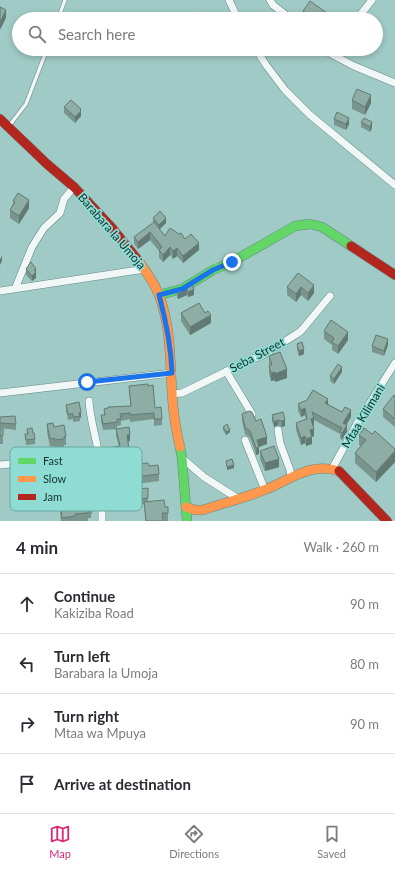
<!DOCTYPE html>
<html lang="en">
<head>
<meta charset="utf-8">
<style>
	:root { --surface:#fff; --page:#f7f7f7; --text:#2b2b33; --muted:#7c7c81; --line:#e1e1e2; --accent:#db2777 }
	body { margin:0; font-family:Lato,sans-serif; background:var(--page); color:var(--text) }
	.stop { position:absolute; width:12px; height:12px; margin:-9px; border:3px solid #1a73e8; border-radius:50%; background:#fff }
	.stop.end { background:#1a73e8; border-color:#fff; box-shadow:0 1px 4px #0008 }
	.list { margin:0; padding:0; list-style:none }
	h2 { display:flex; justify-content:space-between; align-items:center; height:52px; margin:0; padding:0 16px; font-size:17px }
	h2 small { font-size:13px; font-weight:400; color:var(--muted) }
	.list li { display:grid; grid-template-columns:26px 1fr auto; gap:12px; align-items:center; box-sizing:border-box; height:60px; padding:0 16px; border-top:1px solid var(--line) }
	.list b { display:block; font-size:15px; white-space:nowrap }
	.list p { margin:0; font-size:13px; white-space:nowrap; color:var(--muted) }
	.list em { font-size:13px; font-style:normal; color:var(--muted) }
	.icon { flex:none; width:22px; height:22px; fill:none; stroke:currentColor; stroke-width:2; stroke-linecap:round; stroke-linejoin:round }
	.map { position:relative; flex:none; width:395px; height:521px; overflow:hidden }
	.search { position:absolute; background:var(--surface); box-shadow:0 2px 6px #0003; left:12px; right:12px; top:12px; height:44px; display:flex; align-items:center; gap:10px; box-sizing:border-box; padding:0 14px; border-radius:22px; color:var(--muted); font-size:15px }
	.sheet { height:292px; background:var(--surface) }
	nav { display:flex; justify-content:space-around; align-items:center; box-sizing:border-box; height:56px; border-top:1px solid var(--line); background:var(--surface); font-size:11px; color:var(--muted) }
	nav a { display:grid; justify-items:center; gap:2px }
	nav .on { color:var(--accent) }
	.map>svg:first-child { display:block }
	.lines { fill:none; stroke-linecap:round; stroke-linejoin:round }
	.lane-casing { stroke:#648784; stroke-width:4.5 }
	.street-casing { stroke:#648784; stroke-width:8 }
	.fast-casing { stroke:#648784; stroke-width:10 }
	.slow-casing { stroke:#648784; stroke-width:10 }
	.jam-casing { stroke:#648784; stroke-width:10 }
	.path { stroke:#bbc8c7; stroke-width:1; stroke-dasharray:1 3; stroke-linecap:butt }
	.lane { stroke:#f1f7f6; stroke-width:3.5 }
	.street { stroke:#f1f7f6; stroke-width:7 }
	.fast { stroke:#63d668; stroke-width:9 }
	.slow { stroke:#ff974d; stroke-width:9 }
	.jam { stroke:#b3261e; stroke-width:9 }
	.wall { fill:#79958e }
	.shaded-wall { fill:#637974 }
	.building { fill:#8dada5; stroke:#637974 }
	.route { stroke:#1a73e8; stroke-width:5 }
	.labels { text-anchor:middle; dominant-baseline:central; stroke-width:3.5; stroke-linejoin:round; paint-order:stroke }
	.street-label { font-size:12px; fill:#123330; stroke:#8edcd3 }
	.key { fill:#8edcd3; stroke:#69a9a2; stroke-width:1 }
	.key-label { font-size:11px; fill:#123330 }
</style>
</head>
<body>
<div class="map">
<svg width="395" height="521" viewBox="0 0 395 521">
	<rect width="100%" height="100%" fill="#a0cac5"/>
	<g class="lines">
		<g class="lane-casing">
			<path id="lane" d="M58,19L65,0
				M9,126L26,104L47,49"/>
		</g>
		<g class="street-casing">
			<path id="street" d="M229,0L238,19
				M270,0L273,5L291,19
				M357,19L372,0
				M256,49L266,65L285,90L310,115L395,185
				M322,49L354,66L395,83
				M15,289L32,247L44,228L60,213L64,199L74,187
				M0,291L145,269
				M226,371L252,414
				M0,393L172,373
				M172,394L182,393L250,360L263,355L295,335L301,331L330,296
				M89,401C90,419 96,437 99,456C101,478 102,499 102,521
				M278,430L280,443L290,470L291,477
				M245,440L265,490
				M182,458L204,477L237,498
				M0,465L99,455
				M332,469L359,420L395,363"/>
		</g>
		<g class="fast-casing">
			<path id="fast" d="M159,295L182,289L213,270L232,262L295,226L310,224L322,227L351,246
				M180,447L182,458L187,521"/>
		</g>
		<g class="slow-casing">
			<path id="slow" d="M137,259C145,270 154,282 159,295C171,327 170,360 172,393C173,411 176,430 180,447
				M186,507L195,510H203C223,503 245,498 264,490C291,480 309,462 339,471"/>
		</g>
		<g class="jam-casing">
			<path id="jam" d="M0,119L47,164L74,187L112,228L137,259
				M351,246L395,275
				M339,471L387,521"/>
		</g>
		<path class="path" d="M196,19L204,0
			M72,100C87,91 120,77 137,78C144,79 151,82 158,84L164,79L175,64L189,49
			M0,103L25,92
			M30,106C48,114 52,118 68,103
			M383,276L387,286L395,296
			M384,506L395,490"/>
		<use href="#lane" class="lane"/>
		<use href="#street" class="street"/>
		<use href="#fast" class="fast"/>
		<use href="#slow" class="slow"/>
		<use href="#jam" class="jam"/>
	</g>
	<path class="wall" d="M303,11L327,19H303Z
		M352,100L371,103L365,115L352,109Z
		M64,107L81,109V116L75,123L64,113Z
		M334,119L349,124L346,130L334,125Z
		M361,122L372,128L370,132L361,127Z
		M13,201L29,208L19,224L10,218V210L13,204Z
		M153,218L166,223L159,229L165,236L185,239L199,250L183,263L177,256L173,259L170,255L163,262L159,258V251L150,240L138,249L134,244V237L153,223Z
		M26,269H36V278L32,281L26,275Z
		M298,273L314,293L308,301L301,295L296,302L287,295V287Z
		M192,285L194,295L188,297L187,295L178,299L177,297V292L185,289Z
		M181,313H205L211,323L190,335L181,321Z
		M324,331L348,340L338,354L332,350V345L324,339Z
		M297,344L304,354L299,356L297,350Z
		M388,345L384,356L372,352V346Z
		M269,356L287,378L275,382V380L271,381L269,374V366H270L269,364Z
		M342,372L334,384L330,381V376Z
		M129,386L155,408L162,419V425L154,426V419L130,422V419L121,421V425L117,426V429L103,430L101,421V415H104V409L131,406L129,392Z
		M395,396V427L383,417V409Z
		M79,402L81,418H80V421L73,422V419L68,420L66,410V405Z
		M298,404H328L351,417L346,425L347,432L342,440L340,438V434L314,420V425L313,426L314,436L312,437V444L306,446L305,443L301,445L296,430V423L306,420L305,415L301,417L298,411Z
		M283,412L285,426L282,427L278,425L274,427L272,421V415Z
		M242,414L256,421L267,444L259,447V454L256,455L250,438L245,434L242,421Z
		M0,417L16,424V430L0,428Z
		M47,424L54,427L66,436V445H64V447L55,448L54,446L50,447L47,432Z
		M223,427L230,432L226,435L223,430Z
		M0,429L3,435V444H0Z
		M27,429L35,439V444L26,445L25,434H27Z
		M116,429L130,441L128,442L129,450L135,464L149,466L159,474V481L136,484V496L128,498L126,487H118V486L106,487V475L113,474V469H110L108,455V448L119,446L116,436Z
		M359,435L395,449V462L376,482L355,463V453L361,446L359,445Z
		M260,451L279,467L265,471L260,459Z
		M148,488V502L165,507L168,513V521H146L144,504H138L137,489Z
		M59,496H79L92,506V514H91V518H88V521H61L59,504Z"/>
	<path class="shaded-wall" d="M6,10V18L0,30V22Z
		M327,13V19H323Z
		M371,95V103L365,115V107Z
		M81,109V116L75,123V117Z
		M349,118V124L346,130V124Z
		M372,122V128L370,132V127Z
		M29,200V208L19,224V216Z
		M166,218V223L159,230V225Z
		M150,232V240L138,249V242Z
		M199,243V250L183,263V256Z
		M170,247V255L163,262V255Z
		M177,248V256L173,259V251Z
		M2,256V261L0,265V259Z
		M36,269V278L32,281V276L34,270Z
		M314,285V293L308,301V293Z
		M301,287V295L296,302V294Z
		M187,289V295L178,299V294Z
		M194,289V295L188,297V292Z
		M211,315V323L190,335V327Z
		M348,332V340L338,354V346Z
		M388,339V345L384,356V351Z
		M304,349V354L299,356V351Z
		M342,367V372L334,384V379Z
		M287,369V378L275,382V374Z
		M275,372V380L271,381V373Z
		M328,399V406L325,403Z
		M305,408V415L301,417V410Z
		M351,410V417L343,430V423Z
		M81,412V418H80L79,413Z
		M314,418V425L311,426V419Z
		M278,420V425L274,427V422Z
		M285,420V426L282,427V421Z
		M347,425V432L342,440V433Z
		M314,429V436L310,437V430Z
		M230,430V432L226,435V432Z
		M130,434V441L127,442V435Z
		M305,436V443L301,445V438Z
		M267,437V444L259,447V454L256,455L257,440Z
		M312,437V444L306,446V439Z
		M395,451V462L376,482V472Z
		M279,459V467L265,471V463Z
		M234,465V468L227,470V467Z"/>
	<path class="building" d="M310,1L327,13L323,19H315L303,11Z
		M0,7L6,10L0,22Z
		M275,16L279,19H273Z
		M357,89L371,95L365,107L352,100Z
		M71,100L81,109L80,110L81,111L75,117L64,107Z
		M337,112L349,118L346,124L334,119Z
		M364,118L372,122L370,127L361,122Z
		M18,193L29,200L19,216L10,210L15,202L13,201Z
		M160,211L166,218L159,225L153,218Z
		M154,222L165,236L170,228L179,234L181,233L185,239L191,234L199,243L183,256L177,248L173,251L170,247L163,255L159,250L162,247L150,232L138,242L134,237Z
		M31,262L36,269L34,270L36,272L32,276L26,269Z
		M298,273L314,285L308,293L301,287L296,294L287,287Z
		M192,285L194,289L188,292L187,289L178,294L177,292L185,289Z
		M199,303L205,313L208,311L211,315L190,327L181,313Z
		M331,320L348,332L338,346L332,342L334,338L324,331Z
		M376,335L388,339L384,351L372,346Z
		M302,342L304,349L299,351L297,344Z
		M280,352L287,369L275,374V372L271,373L269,366L272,365L269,356Z
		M338,364L342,367L334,379L330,376Z
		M148,384V386L153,385L155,408L161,407L162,419H154V413L130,415V413L120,414L121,419H117V422L103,424L101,415H105L104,409L108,408V407L131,406L129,386Z
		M313,390L328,399L325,403L342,412L345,407L351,410L343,423L347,425L342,433L340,431L342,428L312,412L314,418L311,419L314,429L310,430L312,437L306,439L305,436L301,438L296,423L307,419L305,408L301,410L298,404L307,400Z
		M394,395L395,396V419L383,409Z
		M79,402L81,412L79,413L80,416L73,417V414H68L66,405Z
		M249,411L252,412L256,421L261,419L267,437L257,440L259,447L256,448L250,431L245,427L242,414Z
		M283,412L285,420L282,421L278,420L274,422L272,415Z
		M15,416L16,424L0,423V417Z
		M53,423L54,427L64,425L66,436L64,437V439L55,440L54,438L50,439L47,424Z
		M227,424L230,430L226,432L223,427Z
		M129,427L130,434L127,435L129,450H133L135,464L148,463L149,466L158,465L159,474L135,477L136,490L128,491L126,480L118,481V479L106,480V475L114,474L113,462L110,463L108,448L120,446L116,429Z
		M32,428L33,433H34L35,439L26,440L25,434H28L27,429Z
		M364,428L372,434L375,431L395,449V451L376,472L355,453L366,440L359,435Z
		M0,429H3V435L0,436Z
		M274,446L279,459L265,463L260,451Z
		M232,459L234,465L227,467L226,461Z
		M148,488V498L138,499L137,489Z
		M79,494V496L91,495L92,506H91V510H88V513L75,514V516L62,518L59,496Z
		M164,500L165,507H168V513H162L163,521H146L144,502Z"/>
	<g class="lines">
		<path class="route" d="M87,382L172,373C171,346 166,321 159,295L182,289L213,270L232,262"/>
	</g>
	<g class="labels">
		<g class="street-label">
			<text transform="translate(112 231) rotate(49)">Barabara la Umoja</text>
			<text transform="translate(257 355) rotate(-28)">Seba Street</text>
			<text transform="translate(363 416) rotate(-59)">Mtaa Kilimani</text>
		</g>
	</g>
	<rect x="10" y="447" width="132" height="64" rx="6" class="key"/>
	<rect x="18" y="458" width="18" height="6" fill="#63d668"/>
	<rect x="18" y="476" width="18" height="6" fill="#ff974d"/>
	<rect x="18" y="494" width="18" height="6" fill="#b3261e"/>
	<g class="key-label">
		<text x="43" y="465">Fast</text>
		<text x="43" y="483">Slow</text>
		<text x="43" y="501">Jam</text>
	</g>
</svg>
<div class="stop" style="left:87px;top:382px"></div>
<div class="stop end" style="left:232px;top:262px"></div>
<div class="search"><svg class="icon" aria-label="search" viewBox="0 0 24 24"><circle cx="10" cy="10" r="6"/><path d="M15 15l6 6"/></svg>Search here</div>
</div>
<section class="sheet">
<h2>4 min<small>Walk · 260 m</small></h2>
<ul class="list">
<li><svg class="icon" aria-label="ahead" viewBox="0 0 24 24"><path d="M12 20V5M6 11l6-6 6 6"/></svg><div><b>Continue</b><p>Kakiziba Road</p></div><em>90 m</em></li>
<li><svg class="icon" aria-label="left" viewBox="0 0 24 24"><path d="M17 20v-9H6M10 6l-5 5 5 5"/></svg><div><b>Turn left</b><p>Barabara la Umoja</p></div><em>80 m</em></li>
<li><svg class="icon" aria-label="right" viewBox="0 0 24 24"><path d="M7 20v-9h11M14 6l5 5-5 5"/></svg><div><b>Turn right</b><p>Mtaa wa Mpuya</p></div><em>90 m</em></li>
<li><svg class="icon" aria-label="arrive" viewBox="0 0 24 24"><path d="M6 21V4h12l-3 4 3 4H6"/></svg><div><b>Arrive at destination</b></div></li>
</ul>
</section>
<nav>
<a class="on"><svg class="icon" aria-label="map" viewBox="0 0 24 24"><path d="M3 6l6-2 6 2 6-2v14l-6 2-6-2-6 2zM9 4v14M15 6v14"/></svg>Map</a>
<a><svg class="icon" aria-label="directions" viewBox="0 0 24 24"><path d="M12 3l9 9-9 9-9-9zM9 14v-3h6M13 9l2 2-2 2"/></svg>Directions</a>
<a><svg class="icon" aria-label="saved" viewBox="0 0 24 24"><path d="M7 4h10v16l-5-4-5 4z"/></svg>Saved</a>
</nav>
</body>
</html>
